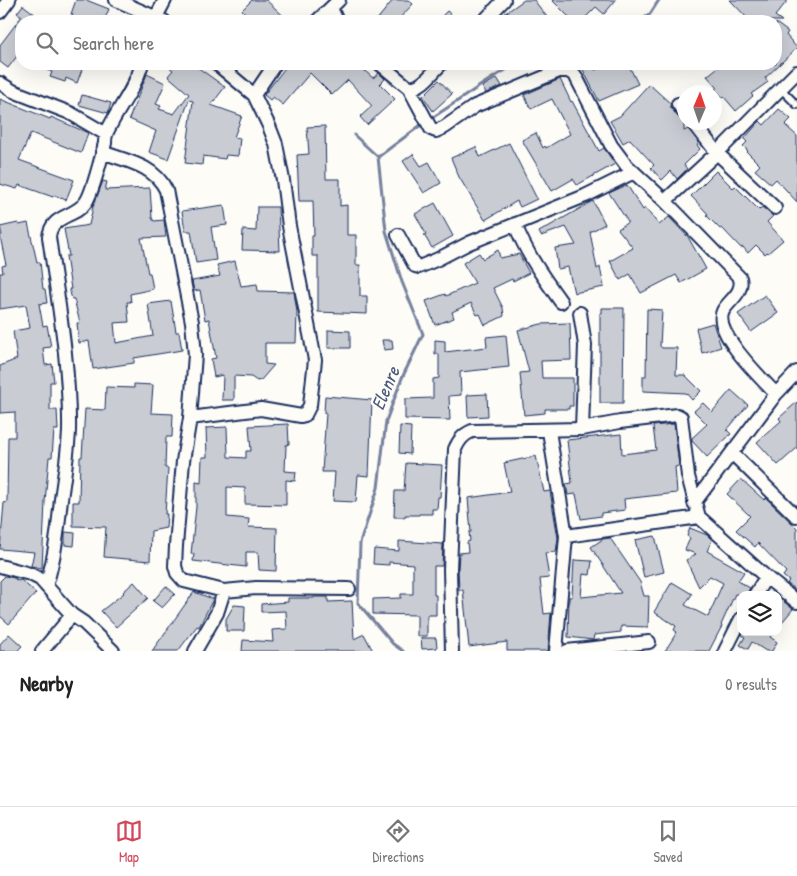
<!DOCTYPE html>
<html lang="en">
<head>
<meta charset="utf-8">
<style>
	:root { --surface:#fff; --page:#f2f2f2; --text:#222; --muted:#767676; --line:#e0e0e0; --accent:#d1495b }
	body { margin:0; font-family:"Patrick Hand",sans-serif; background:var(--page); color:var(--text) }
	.controls { position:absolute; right:15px; bottom:15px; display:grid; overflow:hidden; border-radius:10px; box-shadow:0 5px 20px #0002 }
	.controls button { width:45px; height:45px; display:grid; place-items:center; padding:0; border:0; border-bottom:1px solid var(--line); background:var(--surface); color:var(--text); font:25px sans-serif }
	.compass { position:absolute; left:677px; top:85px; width:45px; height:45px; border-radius:50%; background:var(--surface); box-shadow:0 5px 20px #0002; rotate:2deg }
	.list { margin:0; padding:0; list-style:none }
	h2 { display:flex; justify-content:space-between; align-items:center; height:65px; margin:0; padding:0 20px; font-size:21px }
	h2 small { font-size:16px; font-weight:400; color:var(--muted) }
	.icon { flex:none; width:28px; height:28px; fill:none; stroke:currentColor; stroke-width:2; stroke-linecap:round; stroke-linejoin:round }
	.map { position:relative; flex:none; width:797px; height:651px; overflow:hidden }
	.search { position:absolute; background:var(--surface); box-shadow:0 5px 20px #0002; left:15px; right:15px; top:15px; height:55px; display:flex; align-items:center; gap:12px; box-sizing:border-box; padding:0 18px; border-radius:20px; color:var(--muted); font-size:19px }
	.sheet { height:155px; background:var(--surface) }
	nav { display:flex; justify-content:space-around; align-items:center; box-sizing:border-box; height:70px; border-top:1px solid var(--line); background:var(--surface); font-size:14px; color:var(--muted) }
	nav a { display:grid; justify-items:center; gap:2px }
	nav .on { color:var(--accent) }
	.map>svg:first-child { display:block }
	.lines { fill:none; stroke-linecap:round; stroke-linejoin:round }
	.stream { stroke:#76819c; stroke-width:3 }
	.building { fill:#c9ccd3; stroke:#1b2f5e }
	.service-casing { stroke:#1b2f5e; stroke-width:10 }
	.minor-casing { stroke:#1b2f5e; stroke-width:16 }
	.service { stroke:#fdfcf7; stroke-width:6 }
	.minor { stroke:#fdfcf7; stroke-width:12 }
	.labels { text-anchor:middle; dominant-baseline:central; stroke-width:5; stroke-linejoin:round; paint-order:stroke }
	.water-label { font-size:19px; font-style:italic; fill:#49587d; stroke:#fdfcf7 }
</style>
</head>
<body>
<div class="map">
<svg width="797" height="651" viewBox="0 0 797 651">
	<rect width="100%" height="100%" fill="#fdfcf7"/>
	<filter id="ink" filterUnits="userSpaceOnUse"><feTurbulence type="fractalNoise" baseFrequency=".02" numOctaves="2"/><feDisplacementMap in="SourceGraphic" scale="10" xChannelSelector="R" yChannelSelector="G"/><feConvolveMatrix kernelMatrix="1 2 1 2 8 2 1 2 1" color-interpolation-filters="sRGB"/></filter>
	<g filter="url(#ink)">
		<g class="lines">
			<path class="stream" d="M640,21L650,14L659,0
				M430,119C459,101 486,80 516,64
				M354,135L378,157L386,231L402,282L423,334L402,378L386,421L378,488L360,543L358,603L393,644L403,651
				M378,157L425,122"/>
		</g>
		<path class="building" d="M76,0H86L109,9L104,21H70L73,14H71Z
			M252,0H266L289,21H239L246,14L242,10Z
			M393,0H408L413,4L397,21H376Z
			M524,0H534L550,21H509L504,14Z
			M552,0H616L604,14L596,7L582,21H573Z
			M730,0H788L775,16L782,21H750Z
			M23,5L36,15L31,21H21V51L8,68L0,62V45L22,16L17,13Z
			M447,11L458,21H437Z
			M776,23L788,32L786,35L797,48L765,78L768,82L751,94L753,96L736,111L724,97L723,98L715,89L717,87L707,76L722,64H776Z
			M32,64H84L77,83L66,78L65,82L50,77L52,72Z
			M165,64H193L225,87L211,105L242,116L234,137L240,138L238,156L226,155L225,159L203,156L202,165L185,163L193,101L189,100L168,159L149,152L156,131L129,119L147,74L165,83L156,104L161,106L159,109L174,114L189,94L168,76L173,70Z
			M288,64H357L373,78L379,73L385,79L380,84L395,99L367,125L360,117L372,106L348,80L332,95L310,73L283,105L273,97L270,100L264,95Z
			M581,64H593L595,70L609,64H628L638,84L599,101L585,74Z
			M497,78L502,86L486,93L482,87Z
			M560,79L571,102L572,101L599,151L604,148L615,164L577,185L573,179L552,191L522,140L536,133L543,148L545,146L546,148L570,134L552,99L531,109L524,95Z
			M439,80L452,94L433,111L423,96Z
			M649,84L670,103L671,108L678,117L684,120V131L688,129L699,143L697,145L700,149L684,165L687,169L677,179L671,171L662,180L651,168L654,165L630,139L623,143L610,121L620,116Z
			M82,95L111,103L108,113L79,105Z
			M0,99L50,119L51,117L88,133L81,153L31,133L19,160L74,180L66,200L54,195L53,197L19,185L17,189L0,184Z
			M779,109L791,119L785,125L797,136V202L776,179L771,184L755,170L760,165L747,152L748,151L743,146L747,142L744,139L760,121L764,125Z
			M325,126L326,179H340V206L347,205V235H356V265H360V296H367V314L318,312V256H312V236H314L313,201H299L297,155L309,154L307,127Z
			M509,143L537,199L520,207L517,201L485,220L459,177L451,158L476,147L480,157Z
			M413,154L421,166L429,162L441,183L424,193L403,161Z
			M716,171L733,188L735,186L759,210L762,207L773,216L767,222L783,240L768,253L767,252L765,254L756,245L748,253L743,247L741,248L722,228L720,229L706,215L708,214L691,196Z
			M103,181L107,182L105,190L150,188L152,218L154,221L164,220L165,229L166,237L141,238L148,273H150L153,289L130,294L131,302H127L129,322L114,323L116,343L153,336L148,304L171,301L176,332H179L182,350L134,358V363L93,369L89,341L79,343L77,323H80L74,299H72L69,289H71L66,256H69L64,229L89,225L93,207Z
			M627,185L643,210L645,208L659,225L669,217L688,237L706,269L681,283L676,275L641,293L630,274L620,280L610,261L633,248L618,229L628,222L609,193Z
			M593,201L605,224L590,232L597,269L600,267L604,287L574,293L568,267L558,269L555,248L576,245L566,227L541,236L539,232Z
			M435,203L453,236L432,248L424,235L426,234L415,214Z
			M224,205L227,225L211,227L216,260L196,263L191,231H185L182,211Z
			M257,207H278L280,251L242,250L243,230L256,231Z
			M18,223L19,225L28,223L37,262H40L43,289H45L47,303L39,304L43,326L47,325L51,347L43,348L45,365L52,364L54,382H50V410H57L58,430H54L52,457H49L45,502L42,568L31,566L34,552L0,549L4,503L7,502L8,437H15V412L0,413V366L17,359L13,331L30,328L26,305L0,309V273H3L2,266L6,265L0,236L2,235L0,227Z
			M498,250L500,258L519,254L529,273L513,281L512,279L493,288L503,308L504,316L485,325L480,314L477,315L471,303L452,312L454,318L435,325L426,301L445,294L446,296L475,283L463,263L479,253L483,259Z
			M235,261L241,286L257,284L258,291L294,292L297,312L296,343H265V364L274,365L261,380L257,381L251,377L234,376V400H222L223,375L214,377L211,359L216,358L209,319L205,320L200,290L194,291L192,281L220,276L217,265Z
			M765,295L778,313L751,332L738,314Z
			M602,308H624L623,403H600V313H602Z
			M647,309L662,310L660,346L662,348H677L676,375H685L701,391L692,400L686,393L643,391V376H646Z
			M570,323L571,360L541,361L542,378H573V406H569V409H545V413L524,415L520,373L529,372L518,330L541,324Z
			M713,323L721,347L702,353L696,328Z
			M328,330L350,331V348H328Z
			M506,335L509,367L460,372L461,395L449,396L450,420L405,419V399L433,398V379L439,378V354H435V340L445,341V352L487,347L486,337Z
			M382,340H392L393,349L384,350Z
			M134,384L153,385L151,413L173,414L172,437H166L165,468H168L165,514H167L166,528L151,531L150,561L104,557L106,527L73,526V502H79L80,457H82L85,409L105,410L106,387L134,388Z
			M731,390L748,405L727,430L731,434L707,457L692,441V438L707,424L694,411L703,403L712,412Z
			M487,394L488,416L468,417L467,395Z
			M325,396L372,400L369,476L358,475L356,502L333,501L335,472H322L326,413H324Z
			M797,402V448L778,465L757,442L781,421L779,418Z
			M288,424L289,444L286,445L285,471L296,472L295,481L286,480V505L245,504V488L227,487V517L249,519L248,527L277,528L276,571L259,570L258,552H246V567L193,561L194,554H191L196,507V482L201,483L202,457H207L206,428L227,427L228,457L246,458V451H251L249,426Z
			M674,424L679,466L675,467L677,493L624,499L625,510L601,513V516L581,519L576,494L568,495L566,484L572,483L567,440L621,434L622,454L656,450L653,426Z
			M400,426L411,427L410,454L399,453Z
			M536,456L544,492L550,491L558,538L556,552L545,553L549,578L540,579L544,614L551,613L548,651H507V642L469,647L463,590H459L458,569L459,553L468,552L467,542L470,541L469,532H471L468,498L510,492L504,463Z
			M406,463L442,465L440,497H438L437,509H432V514H419V515H405V517H394L395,491H404Z
			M741,479L764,500L766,498L797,528V592L787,583L789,581L783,576L786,572L758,543L755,547L736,530L750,516L727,494Z
			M690,528L707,535L712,540L707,551L744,572L738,581L750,588L746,595L735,594L721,625L722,626L709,651H665L677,632L674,630L676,626L654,612L672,582L692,594L685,605L708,617L723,583L710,576L699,587L686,560L696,554L685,550L690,538L687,536Z
			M65,532L75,533L74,546L65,545Z
			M655,536L664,572L644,577L635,540Z
			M610,538L640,582L644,596H649L648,627L621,626V632L594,635L593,640L568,637L569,597H572L574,560L592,561L590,575L583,574L581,597L621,593L591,547L603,539Z
			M399,541L443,544L442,566H434V595H436V615H427V636H417V615L373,614V599L401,598V594H413V564L389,562V565L373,564L374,549L399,551Z
			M5,576L14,578L17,581L21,580L36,593L9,624L0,616V581Z
			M134,582L148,598L116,627L101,611L124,593L123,592Z
			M166,586L175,594L162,608L153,601Z
			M194,592L213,599L199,627L197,626L178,651H152Z
			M314,597H328V602L352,601L354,639L364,634L373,651H242L243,640L273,642L272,630L287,629L286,611L261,612V604L288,602V598H314Z
			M778,597L793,609L778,627Z
			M234,605L245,606L244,631H226V619Z
			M743,632H774L770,637L777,642L772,651H766L752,642L748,649L740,645L745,637L742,635Z
			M9,634L22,646L17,651H0V644Z
			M421,638H436L437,648L422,649Z"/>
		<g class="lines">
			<g class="service-casing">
				<path id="service" d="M781,89L797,105"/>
			</g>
			<g class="minor-casing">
				<path id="minor" d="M116,0L164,21
					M331,8L337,21
					M0,12L9,0
					M154,21L165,0
					M317,21L339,0
					M484,21L504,0
					M380,64L409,88C422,88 432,73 441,64
					M0,83L13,91L70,113L106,134
					M409,88L431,129L436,131L445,127L475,106L559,71H568L575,75L611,145L626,165L665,201L740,278C744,293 729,300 723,311C712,332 763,380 776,394
					M254,95L275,64
					M678,104L684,112
					M693,122L717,153L775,208
					M102,152C126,161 154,165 166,190L192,322L195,355L190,418L183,461L176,546L175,566L177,573L184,581L224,591L256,588L349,589
					M665,201L717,153L797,72
					M515,224C526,253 543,277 561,302
					M398,235L415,266L419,267L438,259L469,243L585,196L634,172
					M580,313L585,345L582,429
					M190,418L261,409L301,416L305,415L310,405L315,360L289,226L283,180L276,144L269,126L254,95L217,64
					M549,431L566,536L556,651
					M732,453L796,516
					M694,503L776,394L797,372
					M566,536L699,517
					M0,566L30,574L40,579L72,615L84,623L113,651
					M46,586C55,557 58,529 61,499C64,477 68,453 69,431C70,366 58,301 49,237C51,214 75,218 86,202C92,193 102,155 105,143C105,139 105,136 107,132C118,108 134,91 142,64
					M755,595L766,577
					M42,651L72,615
					M195,651L217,613L224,591
					M452,651L450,569L455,449C459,440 463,435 472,431L582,429L620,422L677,415L681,417L688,476L699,517L766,577L797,602
					M567,651L649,642
					M725,651L741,619"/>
			</g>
			<use href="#service" class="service"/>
			<use href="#minor" class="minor"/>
		</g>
	</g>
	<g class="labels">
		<g class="water-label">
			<text transform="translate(385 388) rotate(-67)">Elenre</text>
		</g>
	</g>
</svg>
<div class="controls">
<button><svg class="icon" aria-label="layers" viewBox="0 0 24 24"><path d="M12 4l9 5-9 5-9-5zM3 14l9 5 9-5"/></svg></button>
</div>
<svg class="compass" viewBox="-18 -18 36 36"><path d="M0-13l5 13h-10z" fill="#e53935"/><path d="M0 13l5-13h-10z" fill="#767676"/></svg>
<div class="search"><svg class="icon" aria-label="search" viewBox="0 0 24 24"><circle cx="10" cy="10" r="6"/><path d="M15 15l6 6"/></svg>Search here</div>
</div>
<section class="sheet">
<h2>Nearby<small>0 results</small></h2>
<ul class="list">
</ul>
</section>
<nav>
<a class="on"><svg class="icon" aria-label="map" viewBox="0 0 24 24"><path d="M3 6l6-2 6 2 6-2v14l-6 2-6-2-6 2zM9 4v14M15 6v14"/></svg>Map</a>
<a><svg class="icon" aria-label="directions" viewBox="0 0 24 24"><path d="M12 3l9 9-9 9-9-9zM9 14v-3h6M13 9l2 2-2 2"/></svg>Directions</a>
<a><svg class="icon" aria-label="saved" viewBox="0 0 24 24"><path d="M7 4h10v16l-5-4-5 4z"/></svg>Saved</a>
</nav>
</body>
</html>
